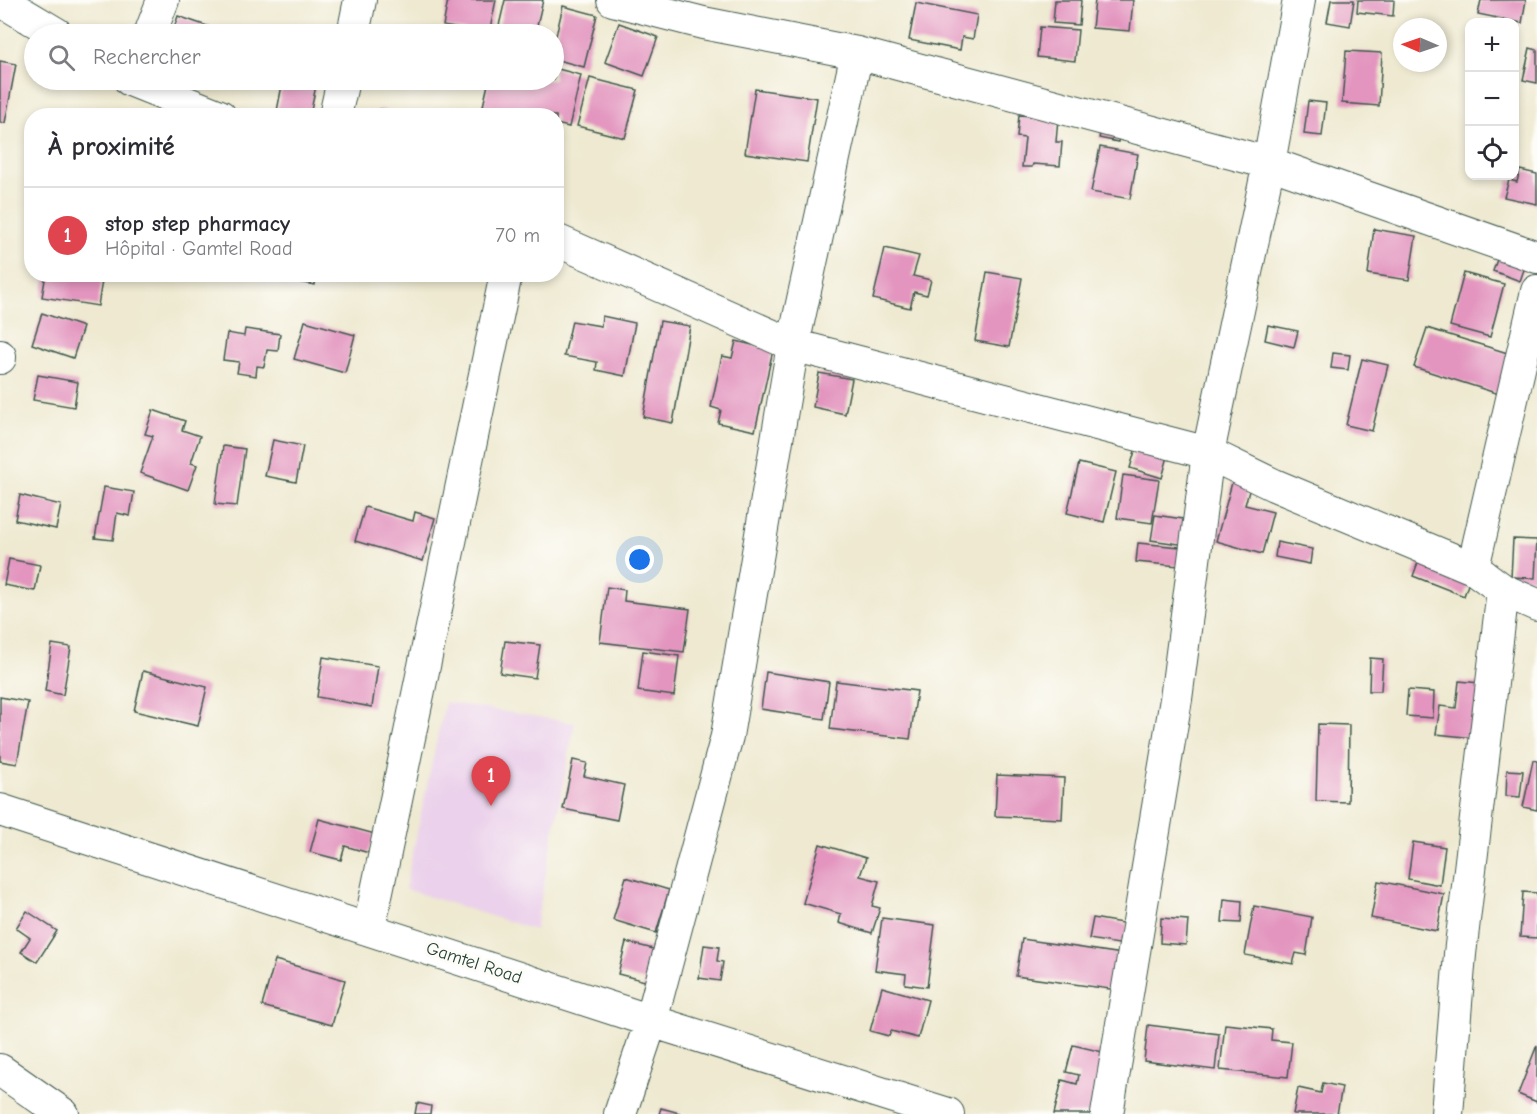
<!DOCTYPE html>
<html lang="fr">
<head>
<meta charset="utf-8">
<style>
	:root { --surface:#fff; --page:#f7f7f7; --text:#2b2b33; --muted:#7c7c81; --line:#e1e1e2; --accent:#d93025 }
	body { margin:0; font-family:"Comic Neue",sans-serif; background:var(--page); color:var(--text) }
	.controls { position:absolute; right:18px; top:18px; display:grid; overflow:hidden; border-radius:12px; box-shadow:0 3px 9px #0003 }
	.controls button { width:54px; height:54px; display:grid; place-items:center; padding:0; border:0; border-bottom:2px solid var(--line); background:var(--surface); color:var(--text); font:30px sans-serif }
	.compass { position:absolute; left:1393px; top:18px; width:54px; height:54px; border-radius:50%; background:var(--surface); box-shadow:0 3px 9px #0003; rotate:272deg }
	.you { position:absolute; left:640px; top:560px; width:21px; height:21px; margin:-15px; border:4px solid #fff; border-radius:50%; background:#1a73e8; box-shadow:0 0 0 9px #1a73e833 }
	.badge { display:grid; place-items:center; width:39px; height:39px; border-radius:50%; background:var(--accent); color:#fff; font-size:20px; font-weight:700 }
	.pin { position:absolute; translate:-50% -50px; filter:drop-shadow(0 2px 3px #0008) }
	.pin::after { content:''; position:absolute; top:32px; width:21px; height:18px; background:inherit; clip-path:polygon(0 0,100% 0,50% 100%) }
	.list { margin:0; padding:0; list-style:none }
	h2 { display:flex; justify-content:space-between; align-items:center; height:78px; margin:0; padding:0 24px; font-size:26px }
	h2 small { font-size:20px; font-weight:400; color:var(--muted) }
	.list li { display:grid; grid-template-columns:39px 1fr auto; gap:18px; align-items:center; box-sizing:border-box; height:96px; padding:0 24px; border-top:2px solid var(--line) }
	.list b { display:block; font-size:22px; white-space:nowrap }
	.list p { margin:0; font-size:20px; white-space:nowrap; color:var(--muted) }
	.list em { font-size:20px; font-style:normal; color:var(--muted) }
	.icon { flex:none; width:33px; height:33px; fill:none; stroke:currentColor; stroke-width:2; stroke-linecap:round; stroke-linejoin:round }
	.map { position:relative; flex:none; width:1537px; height:1114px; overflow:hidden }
	.search { position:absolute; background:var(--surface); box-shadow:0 3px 9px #0003; left:24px; top:24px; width:540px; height:66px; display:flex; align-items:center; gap:15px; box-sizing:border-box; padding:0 21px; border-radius:33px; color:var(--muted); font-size:22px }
	.panel { position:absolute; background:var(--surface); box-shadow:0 3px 9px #0003; left:24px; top:108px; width:540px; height:174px; border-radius:24px }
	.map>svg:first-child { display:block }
	.built { fill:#ebd1eb }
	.building { fill:#e395bf }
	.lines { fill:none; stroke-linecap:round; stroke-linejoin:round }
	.minor-casing { stroke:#3e574b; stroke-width:34 }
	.minor { stroke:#fff; stroke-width:32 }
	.labels { text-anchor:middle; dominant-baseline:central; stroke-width:6; stroke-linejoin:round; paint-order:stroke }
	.street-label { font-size:18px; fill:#1f3d34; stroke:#fdfcf7 }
</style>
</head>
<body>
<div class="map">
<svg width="1537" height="1114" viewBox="0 0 1537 1114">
	<rect width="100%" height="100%" fill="#fdfcf7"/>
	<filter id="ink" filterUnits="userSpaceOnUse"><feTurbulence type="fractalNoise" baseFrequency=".0167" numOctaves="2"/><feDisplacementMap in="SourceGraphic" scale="12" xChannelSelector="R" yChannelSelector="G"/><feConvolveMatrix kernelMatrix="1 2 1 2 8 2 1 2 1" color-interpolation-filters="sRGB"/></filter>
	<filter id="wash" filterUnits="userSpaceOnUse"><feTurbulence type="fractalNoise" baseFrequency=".008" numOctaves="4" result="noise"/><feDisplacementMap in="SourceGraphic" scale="24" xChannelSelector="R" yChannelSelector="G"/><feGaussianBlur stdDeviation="1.35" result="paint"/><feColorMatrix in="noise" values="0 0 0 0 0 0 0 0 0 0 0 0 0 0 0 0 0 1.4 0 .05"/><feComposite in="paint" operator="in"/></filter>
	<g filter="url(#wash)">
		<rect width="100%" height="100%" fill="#eee9d0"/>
		<path class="built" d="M445,702L575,723L535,930L405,889Z"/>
		<g id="blocks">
			<path class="building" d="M448,0H496L489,34L443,26Z
				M505,0H543L535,34H497Z
				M1055,0H1081L1079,25L1053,23Z
				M1095,0H1133L1130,31L1092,28Z
				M1331,0H1354L1350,26L1327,22Z
				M1358,0H1394L1393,16L1357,12Z
				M1481,0H1526L1522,23L1478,14Z
				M916,3L977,15L973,39L962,37L960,50L909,40Z
				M563,6L597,15L584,67L554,59V44Z
				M178,16L230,34H172Z
				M619,23L658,37L644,76L605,62Z
				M1040,27L1078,30L1075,61L1037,57Z
				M385,30L408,33V34H384Z
				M1530,48L1537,50V83L1523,80Z
				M1346,51L1382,53L1379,106L1342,103Z
				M0,61L16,64L5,123L0,122Z
				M554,68L581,75L569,127L556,124V116H523L483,106L489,80H554Z
				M590,78L638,90L625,138L577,126Z
				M283,80H317L310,116H276Z
				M397,80H450L449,86L421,82L420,89L396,86Z
				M755,89L817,98L807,162L745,153Z
				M1308,101L1326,103L1322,136L1304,134Z
				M47,109L80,114V116H46Z
				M380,109L402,115L401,116H379Z
				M1019,115L1058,118L1056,142H1062L1060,166L1033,164L1032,167H1022L1025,138L1017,137Z
				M1103,123L1121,128L1118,142L1099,138Z
				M1100,147L1138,154L1130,199L1091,192Z
				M1520,170L1537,174V204L1504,197L1509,180L1517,182Z
				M1374,229L1416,236L1409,280L1368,274Z
				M885,248L919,256L913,276L931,280L927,295L914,292L910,308L873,299Z
				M1500,251L1527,261L1520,281L1493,271Z
				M987,272L1022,278L1009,347L975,341Z
				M1464,273L1504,284L1490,337L1450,326Z
				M46,274H103L98,306L42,297Z
				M250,274H316L315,285Z
				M42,313L83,327L73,358L32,344Z
				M602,316L635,323L625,376L596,370L597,362L564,356L572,321L601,326Z
				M305,321L355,335L345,373L294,359Z
				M660,321L690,326L673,423L643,417Z
				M1268,325L1298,331L1294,347L1265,340Z
				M1427,328L1514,355L1502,395L1414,367Z
				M245,329L280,334L278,351L267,350L264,367L257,366L256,376L237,373L239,362L223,360L227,333L244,336Z
				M736,341L773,350L755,431L718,423L721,410L711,407L722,356L732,358Z
				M1333,353L1350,355L1348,370L1331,368Z
				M1362,359L1388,365L1372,431L1346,425Z
				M819,373L852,379L845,414L813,407Z
				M38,375L78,382L74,407L33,400Z
				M153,410L185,421L182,430L200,436L191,463L197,465L188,490L140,473L153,436L145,434Z
				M273,440L303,446L296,482L265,476Z
				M1137,444L1169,453L1162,478L1130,468Z
				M223,446L245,449L237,506L215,504Z
				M1079,463L1116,472L1104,522L1067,513Z
				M1123,475L1159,480L1152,523L1117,518Z
				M1233,479L1251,484L1245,505L1273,512L1262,554L1216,541Z
				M104,487L134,492L130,516L117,513L113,540L95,538Z
				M20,495L61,505L56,529L15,520Z
				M365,507L413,521L415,512L435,518L423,561L355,541Z
				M1155,515L1190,520L1186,545L1151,540Z
				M1513,539L1537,540L1535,578L1511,577Z
				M1277,542L1312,549L1310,564L1275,557Z
				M1138,543L1180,547L1179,566L1136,562Z
				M1420,557L1471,576L1464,596L1413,576Z
				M9,559L40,565L35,591L4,585Z
				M607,587L625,590L624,601L690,609L684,652L600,642Z
				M505,641L540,645L535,678L500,673Z
				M52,644L71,647L63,695L45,691Z
				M643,651L679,656L674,696L638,691Z
				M323,657L378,666L372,707L317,697Z
				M1370,658L1383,659L1381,691H1369Z
				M143,671L207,687L198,726L134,711Z
				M766,672L829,682L824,719L761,709Z
				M836,681L917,691L910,739L830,729Z
				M1459,681L1490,684L1485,739L1436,734L1440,706L1456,708Z
				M1408,690L1434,692L1433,718L1406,716Z
				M0,697L28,702L17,764L0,761Z
				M1318,724L1349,725L1348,802L1316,801Z
				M573,760L587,763L584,776L624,785L617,820L563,809Z
				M1533,760L1537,761V810L1523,807Z
				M1507,770L1523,771L1520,797L1506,796Z
				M997,775L1064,778L1062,819L995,816Z
				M319,819L375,834L369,853L345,846L341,860L310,852Z
				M1413,842L1445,847L1440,885L1408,879Z
				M820,844L866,858L860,876L879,881L872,906L880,908L872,933L839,923L841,914L803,903Z
				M626,877L669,890L656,933L613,920Z
				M1378,881L1444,894L1437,931L1371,918Z
				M1523,892L1537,893V938L1520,937Z
				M1224,899L1242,901L1241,923L1222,922Z
				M1254,906L1312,917L1306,955L1296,953L1293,964L1245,955Z
				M27,911L57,931L37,962L21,952L30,938L16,928Z
				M882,918L935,925L927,987L905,984L906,974L875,970Z
				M1093,918L1128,924L1124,945L1089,939Z
				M1161,918L1188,920L1186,945L1160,943Z
				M1022,939L1122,954L1117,990L1016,976Z
				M626,942L665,952L655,991L643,988L645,981L618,974Z
				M704,945L719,947L717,961L723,962L720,981L699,978Z
				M275,960L345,980L332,1025L262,1006Z
				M882,987L928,1000L918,1038L891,1031L889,1036L870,1031Z
				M1225,1024L1272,1029L1271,1040L1292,1042L1288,1077L1220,1070Z
				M1148,1025L1219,1034L1215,1070L1144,1061Z
				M1073,1045L1107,1053L1093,1114H1054L1062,1080L1077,1084L1079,1075L1066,1072Z
				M1537,1045V1102L1518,1094Z
				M1323,1083L1342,1087L1337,1114H1293L1298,1088L1321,1093Z
				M417,1103L431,1106L430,1114H415Z
				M661,1108L680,1113V1114H659Z"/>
		</g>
	</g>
	<g filter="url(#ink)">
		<use href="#blocks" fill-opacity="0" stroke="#3e574b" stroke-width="1.5"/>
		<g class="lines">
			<g class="minor-casing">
				<path id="minor" d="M0,0L57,34
					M613,0L703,23L857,53L1269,163L1537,257
					M150,34L163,0
					M353,34L360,0
					M130,80L220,116
					M335,116L343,80
					M556,240L793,345L1208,453L1274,485L1473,568L1503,590L1537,605
					M0,358V356
					M1473,568L1537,291
					M0,810L651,1021L948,1114
					M369,929L506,274
					M0,1070L63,1114
					M620,1114L651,1021L727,736L793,345L857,53
					M1107,1114L1176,699L1208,453L1269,163L1299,0
					M1447,1114L1460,954L1503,590"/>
			</g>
			<use href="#minor" class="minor"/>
		</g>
	</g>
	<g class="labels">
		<g class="street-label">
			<text transform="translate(474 963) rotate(18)">Gamtel Road</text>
		</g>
	</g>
</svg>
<div class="controls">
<button>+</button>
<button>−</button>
<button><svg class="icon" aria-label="locate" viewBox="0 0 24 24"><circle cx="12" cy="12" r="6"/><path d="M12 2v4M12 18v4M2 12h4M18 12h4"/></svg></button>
</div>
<svg class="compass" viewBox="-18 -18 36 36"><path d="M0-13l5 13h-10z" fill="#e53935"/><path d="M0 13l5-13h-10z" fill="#7c7c81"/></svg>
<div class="you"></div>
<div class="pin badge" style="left:491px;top:806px;background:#e0444e">1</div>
<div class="search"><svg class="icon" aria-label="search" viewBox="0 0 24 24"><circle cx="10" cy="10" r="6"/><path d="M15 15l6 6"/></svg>Rechercher</div>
<section class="panel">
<h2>À proximité<small></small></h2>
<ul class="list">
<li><span class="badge" style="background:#e0444e">1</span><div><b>stop step pharmacy</b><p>Hôpital · Gamtel Road</p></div><em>70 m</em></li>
</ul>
</section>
</div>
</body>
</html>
